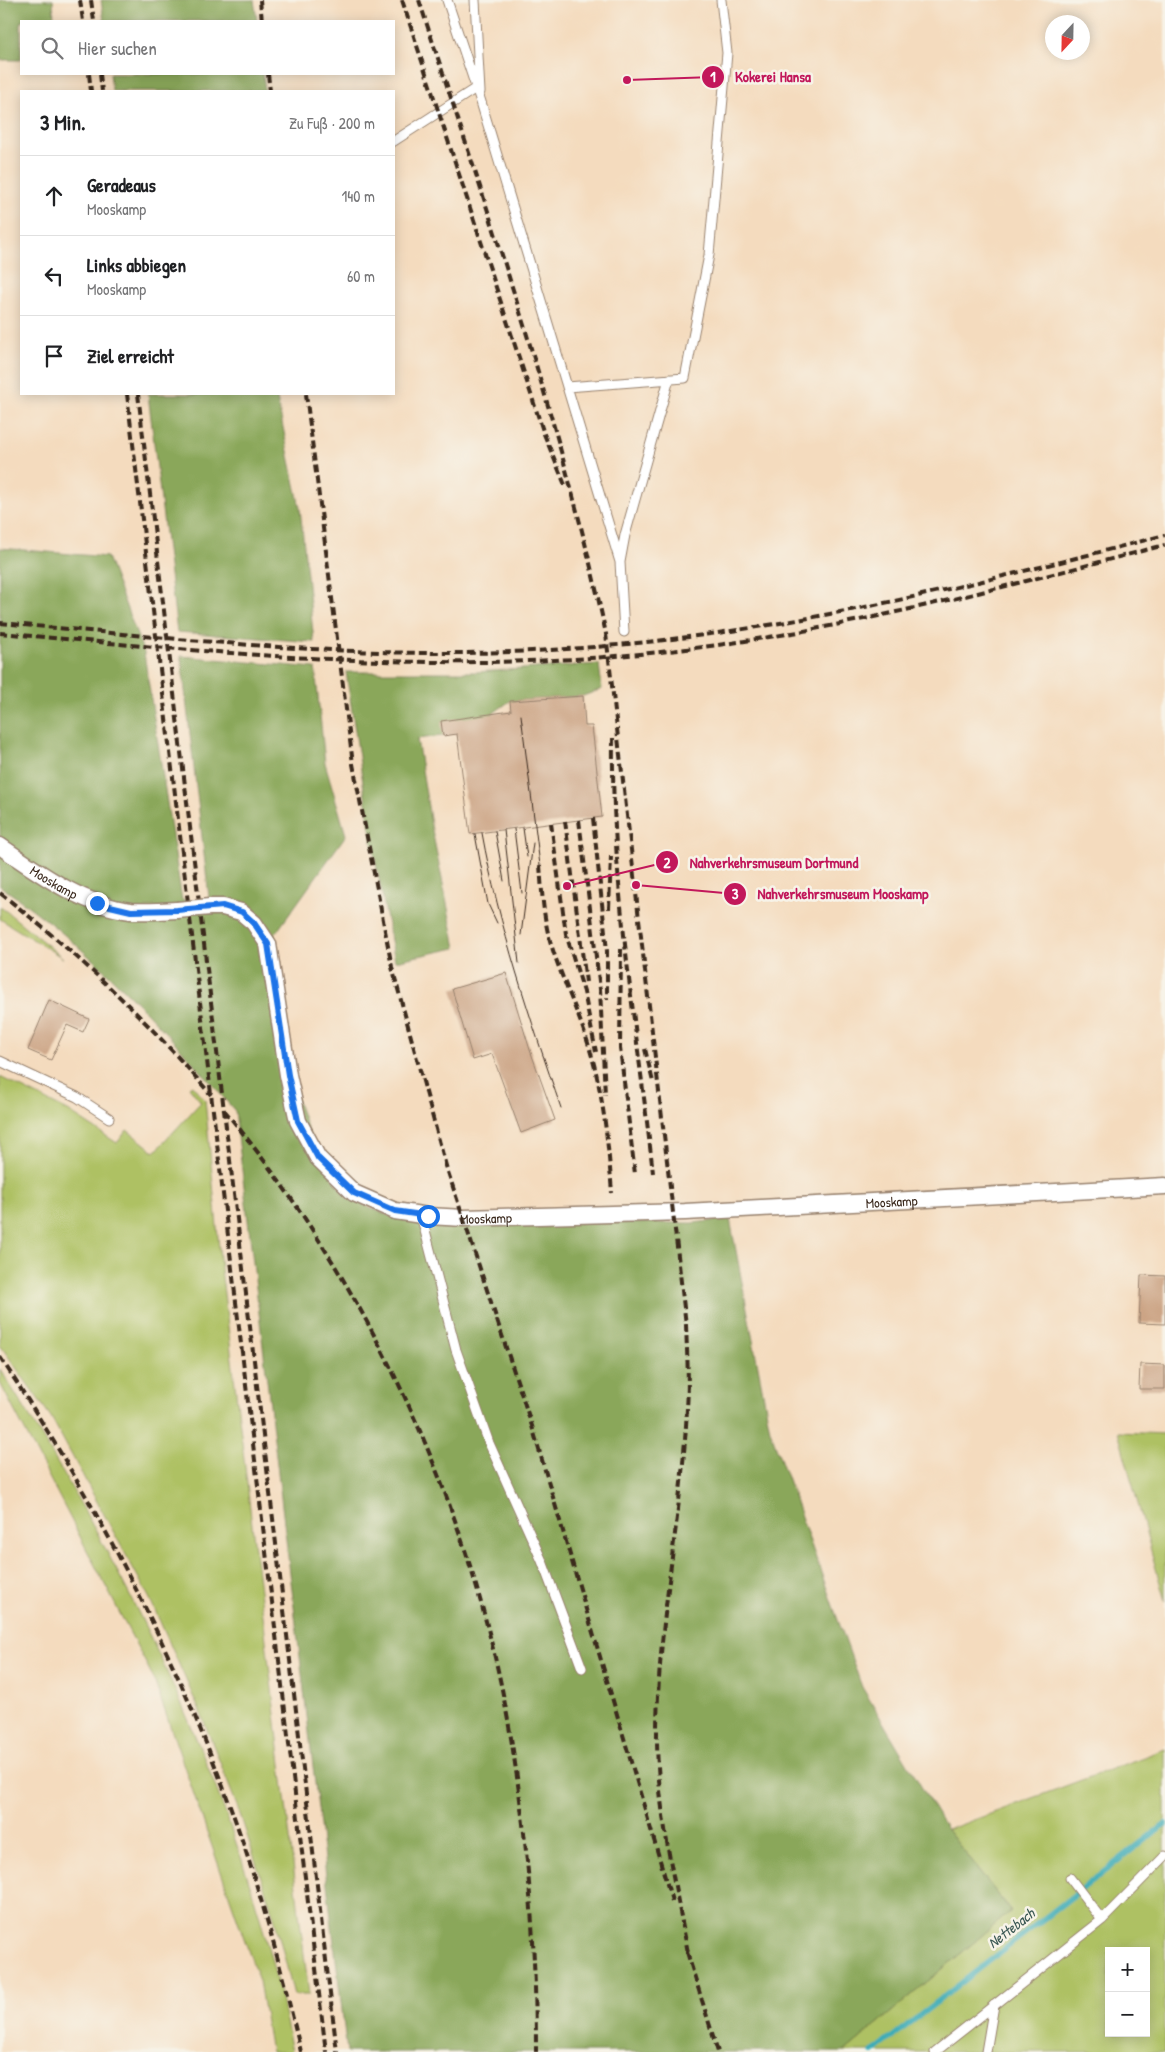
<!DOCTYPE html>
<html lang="de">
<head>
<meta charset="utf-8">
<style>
	:root { --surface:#fff; --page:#f6f6f6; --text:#202124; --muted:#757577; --line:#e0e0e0 }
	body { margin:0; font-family:"Patrick Hand",sans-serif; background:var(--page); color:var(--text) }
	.controls { position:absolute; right:15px; bottom:15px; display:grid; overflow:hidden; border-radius:0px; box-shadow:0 2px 12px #0003 }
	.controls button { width:45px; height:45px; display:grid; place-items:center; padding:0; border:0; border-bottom:1px solid var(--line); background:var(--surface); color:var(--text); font:25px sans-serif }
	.compass { position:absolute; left:1045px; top:15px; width:45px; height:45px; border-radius:50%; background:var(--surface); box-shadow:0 2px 12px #0003; rotate:202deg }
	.stop { position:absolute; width:15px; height:15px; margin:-11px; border:4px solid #1a73e8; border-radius:50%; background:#fff }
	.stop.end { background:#1a73e8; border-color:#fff; box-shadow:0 1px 5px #0008 }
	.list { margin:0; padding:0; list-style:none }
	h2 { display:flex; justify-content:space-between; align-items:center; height:65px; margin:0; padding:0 20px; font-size:21px }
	h2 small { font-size:16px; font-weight:400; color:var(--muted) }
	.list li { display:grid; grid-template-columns:32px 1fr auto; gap:15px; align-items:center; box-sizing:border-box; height:80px; padding:0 20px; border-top:1px solid var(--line) }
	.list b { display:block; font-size:19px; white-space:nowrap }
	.list p { margin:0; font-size:16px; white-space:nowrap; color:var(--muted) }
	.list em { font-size:16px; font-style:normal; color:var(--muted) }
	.icon { flex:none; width:28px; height:28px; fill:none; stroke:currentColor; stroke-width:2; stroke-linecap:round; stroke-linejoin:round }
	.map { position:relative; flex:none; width:1165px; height:2052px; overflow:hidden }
	.search { position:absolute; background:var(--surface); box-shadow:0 2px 12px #0003; left:20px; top:20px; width:375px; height:55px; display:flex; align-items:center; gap:12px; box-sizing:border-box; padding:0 18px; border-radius:0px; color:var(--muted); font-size:19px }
	.panel { position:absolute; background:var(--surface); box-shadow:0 2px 12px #0003; left:20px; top:90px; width:375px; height:305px; border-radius:0px }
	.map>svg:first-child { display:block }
	.green { fill:#aec164; stroke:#747641; fill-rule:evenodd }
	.forest { fill:#8aa75a; stroke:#62683c }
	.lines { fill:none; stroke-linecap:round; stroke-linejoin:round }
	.stream { stroke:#3cacb7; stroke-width:5.5 }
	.building { fill:#cca485 }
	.service-casing { stroke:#98826e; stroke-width:11 }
	.minor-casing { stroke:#98826e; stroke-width:19 }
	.service { stroke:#fff; stroke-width:9 }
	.minor { stroke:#fff; stroke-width:16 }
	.tram { stroke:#3b2a1e; stroke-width:1 }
	.rail { stroke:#3b2a1e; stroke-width:4; stroke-dasharray:8 4; stroke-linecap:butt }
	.minor-bridge-casing { stroke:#98826e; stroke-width:19; stroke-linecap:butt }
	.minor-bridge { stroke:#fff; stroke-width:16 }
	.route { stroke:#1a73e8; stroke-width:6 }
	.labels { text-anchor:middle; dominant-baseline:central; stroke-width:5; stroke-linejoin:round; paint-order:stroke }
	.street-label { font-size:14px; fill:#3b2a1e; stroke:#f7f3e8 }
	.water-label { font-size:15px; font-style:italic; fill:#3b5854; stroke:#f7f3e8 }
	.leader { fill:none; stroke:#c2185b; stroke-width:2 }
	.callout-dot { fill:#c2185b; stroke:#f7f3e8; stroke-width:2 }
	.mark-label { font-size:15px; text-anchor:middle; font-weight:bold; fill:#fff }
	.callout-label { font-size:15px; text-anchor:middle; font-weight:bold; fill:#c2185b; stroke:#f7f3e8; stroke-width:5; stroke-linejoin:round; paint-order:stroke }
</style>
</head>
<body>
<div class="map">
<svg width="1165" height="2052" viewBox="0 0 1165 2052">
	<rect width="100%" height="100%" fill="#f7f3e8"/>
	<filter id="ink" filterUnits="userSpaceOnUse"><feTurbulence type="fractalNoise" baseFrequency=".02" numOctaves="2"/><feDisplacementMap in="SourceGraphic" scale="10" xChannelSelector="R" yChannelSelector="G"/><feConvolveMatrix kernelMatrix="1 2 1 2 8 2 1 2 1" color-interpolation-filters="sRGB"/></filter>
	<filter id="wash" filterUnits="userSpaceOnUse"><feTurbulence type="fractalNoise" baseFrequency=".0096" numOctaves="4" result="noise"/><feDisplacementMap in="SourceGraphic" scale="20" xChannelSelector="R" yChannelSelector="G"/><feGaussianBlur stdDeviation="1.12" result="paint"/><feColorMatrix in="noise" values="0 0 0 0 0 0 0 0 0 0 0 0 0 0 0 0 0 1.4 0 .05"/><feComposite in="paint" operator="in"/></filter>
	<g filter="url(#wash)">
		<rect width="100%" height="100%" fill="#f4dbbe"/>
		<path class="green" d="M0,907L6,911L63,958L0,919Z
			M0,1077L68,1111L117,1143L127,1130L155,1152L201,1102L189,1087L192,1085L205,1100L221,1269L309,1995H294L275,1920L239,1811L201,1714L150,1599L51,1417L0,1345Z
			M0,1369C131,1576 247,1809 292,2052H271L259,1981L153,1677L0,1383Z
			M1118,1432L1165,1434V1601Z
			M1165,1749V2052H844L1011,1911L947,1830ZM1109,1951H1146V2033H1109Z"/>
		<path class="forest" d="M0,0H53L54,21H21V60H0Z
			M101,0H254L257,21H104Z
			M110,74H263L265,91H112Z
			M148,394H276L300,508L314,642L177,632Z
			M0,548L107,557L144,653L182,900L210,906L181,656L315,668L325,763L346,835L268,944L288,1075L318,1158L347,1198L392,1217L434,1222L692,1223L730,1219L770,1430L862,1687L947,1830L1011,1911L844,2052H347L235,1111C165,1029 89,946 0,886Z
			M599,664L602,689L583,696L510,701L492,714L443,736L417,739L431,825L456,948L395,961L373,848L346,672H476Z"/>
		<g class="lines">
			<path class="stream" d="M873,2052L1165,1824"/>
		</g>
		<g id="blocks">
			<path class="building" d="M583,696L585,726H592L602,817L470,834L457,734L443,736L441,721L511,711L510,701Z
				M506,973L530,1050L555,1120L521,1133L492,1054L473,1060L452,989Z
				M49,1000L89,1019L83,1032L67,1025L51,1060L28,1050Z
				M1141,1275L1165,1276V1324L1139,1323Z
				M1140,1364L1165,1365V1389H1139Z"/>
		</g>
	</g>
	<g filter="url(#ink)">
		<use href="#blocks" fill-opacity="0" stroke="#98826e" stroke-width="1"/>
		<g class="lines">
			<g class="service-casing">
				<path id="service" d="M447,0L481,102L620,562
					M475,0L480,92
					M394,141L476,88
					M567,387L685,378L709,255L727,53L721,0
					M624,632L620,562L625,535L669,379
					M0,1061L77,1097L109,1118
					M421,1215L456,1350L489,1443L542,1561L582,1668
					M1070,1878L1102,1920
					M935,2052L1102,1920L1165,1856
					M986,2052L994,2005"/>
			</g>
			<g class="minor-casing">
				<g id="minor">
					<path id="s1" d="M0,846C39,873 82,905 131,911C146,912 162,911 177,910"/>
					<path id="s2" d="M210,907H223L241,912L254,923L268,944L288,1075L298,1121L318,1158L354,1193L395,1211L428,1216L464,1218L685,1212L1165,1186"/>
				</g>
			</g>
			<use href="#service" class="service"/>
			<use href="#minor" class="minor"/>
			<path class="tram" d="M521,715L540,865
				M523,828L527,857
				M514,829L522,893
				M504,830L519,963
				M495,831L504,881
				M482,833C499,927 530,1018 561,1108
				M475,834L488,904L497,923
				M521,935L533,843"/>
			<path class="rail" d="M80,0L83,21
				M91,0L94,21
				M260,0L262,21
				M402,0L544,434L565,485
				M419,0C487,210 560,418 606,634L686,1325C687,1353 689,1381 687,1408C682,1516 658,1622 657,1729C656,1806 675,1883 689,1958
				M89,74L91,91
				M100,74L102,91
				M268,74L270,91
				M127,394L326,2052
				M138,394L337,2052
				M306,394L353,764L392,967L446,1166L532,1426L672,1901
				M0,623C177,638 354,660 532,651C749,641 955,590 1165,535
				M0,633C217,653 432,675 650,653C825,636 995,589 1165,545
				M613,738C611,883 637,1028 653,1173
				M593,818L607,951V999
				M579,820L600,989L605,1095
				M565,821L586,982
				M551,823L566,934L584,992L596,1052
				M540,865C542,891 543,918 551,944C561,977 576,1007 587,1040C603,1089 608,1142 612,1193
				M0,893C77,953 148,1020 211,1095
				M609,909L611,856
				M621,949L620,1048L635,1174
				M645,1049L653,1082
				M224,1110C370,1285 474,1512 511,1738C528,1842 536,1946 536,2052
				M0,1357C89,1491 165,1633 222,1784C255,1871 280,1962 301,2052
				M687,1952L718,2052"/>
			<g class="minor-bridge-casing">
				<path id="minor-bridge" d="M177,910L210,907"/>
			</g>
			<use href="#minor-bridge" class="minor-bridge"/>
		</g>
	</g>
	<g class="lines" filter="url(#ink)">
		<path class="route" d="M97,903L131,911L177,910L223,906L242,912L254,923L268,944L288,1075L298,1121L318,1158L354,1193L395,1211L428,1216"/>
	</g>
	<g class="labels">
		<g class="street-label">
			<text stroke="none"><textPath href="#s1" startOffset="65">Mooskamp</textPath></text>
			<text stroke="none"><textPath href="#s2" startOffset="888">Mooskamp</textPath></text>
			<text stroke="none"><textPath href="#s2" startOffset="482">Mooskamp</textPath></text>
		</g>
		<g class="water-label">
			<text transform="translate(1011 1928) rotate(-38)">Nettebach</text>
		</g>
	</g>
	<path class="leader" d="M627 80L713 77M567 886L667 862M636 885L735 894"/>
	<g class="callout-dot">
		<circle cx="627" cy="80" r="5"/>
		<circle cx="567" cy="886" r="5"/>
		<circle cx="636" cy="885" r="5"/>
		<circle cx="713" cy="77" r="12"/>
		<circle cx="667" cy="862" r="12"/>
		<circle cx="735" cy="894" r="12"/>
	</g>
	<g class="mark-label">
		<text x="713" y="82">1</text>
		<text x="667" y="868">2</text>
		<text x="735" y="899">3</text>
	</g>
	<g class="callout-label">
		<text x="773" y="82">Kokerei Hansa</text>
		<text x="774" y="868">Nahverkehrsmuseum Dortmund</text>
		<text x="843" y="899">Nahverkehrsmuseum Mooskamp</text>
	</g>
</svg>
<div class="controls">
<button>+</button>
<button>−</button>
</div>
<svg class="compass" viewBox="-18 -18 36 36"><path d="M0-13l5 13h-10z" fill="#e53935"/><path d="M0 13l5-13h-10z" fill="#757577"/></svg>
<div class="stop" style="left:428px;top:1216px"></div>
<div class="stop end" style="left:97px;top:903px"></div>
<div class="search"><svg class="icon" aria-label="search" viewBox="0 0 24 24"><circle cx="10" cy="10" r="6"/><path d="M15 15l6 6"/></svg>Hier suchen</div>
<section class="panel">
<h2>3 Min.<small>Zu Fuß · 200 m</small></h2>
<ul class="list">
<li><svg class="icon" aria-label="ahead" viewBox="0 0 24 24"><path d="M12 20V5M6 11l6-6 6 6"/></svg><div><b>Geradeaus</b><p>Mooskamp</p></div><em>140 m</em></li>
<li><svg class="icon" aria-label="left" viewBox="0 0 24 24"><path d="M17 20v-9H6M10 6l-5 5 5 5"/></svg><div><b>Links abbiegen</b><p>Mooskamp</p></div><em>60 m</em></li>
<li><svg class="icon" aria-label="arrive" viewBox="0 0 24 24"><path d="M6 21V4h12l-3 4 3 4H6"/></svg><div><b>Ziel erreicht</b></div></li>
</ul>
</section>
</div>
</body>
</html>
